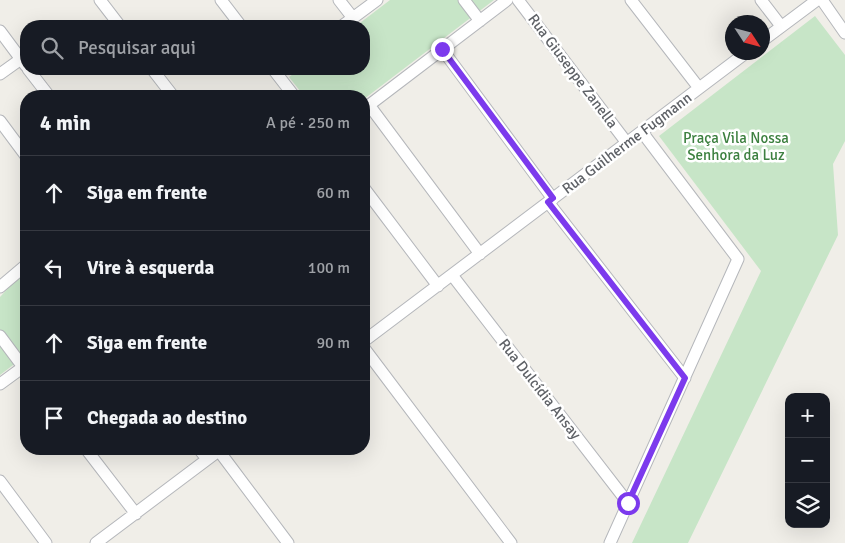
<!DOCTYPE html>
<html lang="pt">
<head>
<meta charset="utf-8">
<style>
	:root { --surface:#171b24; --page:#242831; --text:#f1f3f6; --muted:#9ea1a6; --line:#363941 }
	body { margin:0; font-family:Signika,sans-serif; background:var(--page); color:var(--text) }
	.controls { position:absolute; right:15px; bottom:15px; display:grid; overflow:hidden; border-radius:10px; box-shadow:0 5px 20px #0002 }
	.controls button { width:45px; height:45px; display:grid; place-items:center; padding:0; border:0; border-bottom:1px solid var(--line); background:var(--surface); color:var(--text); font:25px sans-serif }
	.compass { position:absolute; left:725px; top:15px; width:45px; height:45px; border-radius:50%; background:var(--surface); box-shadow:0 5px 20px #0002; rotate:126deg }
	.stop { position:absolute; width:15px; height:15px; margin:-11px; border:4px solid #7c3aed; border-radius:50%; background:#fff }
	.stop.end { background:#7c3aed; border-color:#fff; box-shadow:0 1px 5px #0008 }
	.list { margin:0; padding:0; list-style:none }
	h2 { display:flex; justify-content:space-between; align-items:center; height:65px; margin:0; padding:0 20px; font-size:21px }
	h2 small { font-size:16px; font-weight:400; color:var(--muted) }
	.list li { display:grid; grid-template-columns:32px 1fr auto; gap:15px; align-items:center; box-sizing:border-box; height:75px; padding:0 20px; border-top:1px solid var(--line) }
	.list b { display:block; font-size:19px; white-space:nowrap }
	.list em { font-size:16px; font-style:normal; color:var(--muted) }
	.icon { flex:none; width:28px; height:28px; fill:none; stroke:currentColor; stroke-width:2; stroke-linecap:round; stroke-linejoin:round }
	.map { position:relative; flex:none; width:845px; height:543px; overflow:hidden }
	.search { position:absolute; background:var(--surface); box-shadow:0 5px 20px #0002; left:20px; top:20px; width:350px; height:55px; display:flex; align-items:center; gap:12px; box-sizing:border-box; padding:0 18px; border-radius:20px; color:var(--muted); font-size:19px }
	.panel { position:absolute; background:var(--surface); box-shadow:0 5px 20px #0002; left:20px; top:90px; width:350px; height:365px; border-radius:20px }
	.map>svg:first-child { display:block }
	.green { fill:#c7e5c7 }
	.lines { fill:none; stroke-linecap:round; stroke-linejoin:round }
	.minor-casing { stroke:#b5b7bb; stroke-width:13 }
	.minor { stroke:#fff; stroke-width:11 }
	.route { stroke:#7c3aed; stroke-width:6 }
	.labels { text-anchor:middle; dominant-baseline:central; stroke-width:5; stroke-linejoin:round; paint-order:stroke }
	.street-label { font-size:15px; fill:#5f6267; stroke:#fff }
	.park-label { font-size:15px; fill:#3d8040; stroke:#fff }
</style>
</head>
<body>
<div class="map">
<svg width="845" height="543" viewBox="0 0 845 543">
	<rect width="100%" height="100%" fill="#f0eee8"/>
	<path class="green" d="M390,0H494L364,99V96H304L289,77L300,69H364V26H356Z
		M815,16L845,55V141L833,164L838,235L688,543H632L761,271L659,136Z
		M26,274V355L0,375V297L13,283Z"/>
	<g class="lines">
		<g class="minor-casing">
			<path id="minor" d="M100,0L120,26
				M221,0L241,26
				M339,0L353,18
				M464,0L480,21
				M518,0L627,143
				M631,0L699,88
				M761,0L781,26
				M822,0L845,33
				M342,26L377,0
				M0,31L26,66
				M762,41L817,0
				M442,49L553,199
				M28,69L49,96
				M152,69L173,96
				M273,69L294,96
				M0,74L21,59
				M369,105L480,254
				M364,109L507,0
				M0,121L26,156
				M364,188L438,286
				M548,202L685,378
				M452,275L628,503
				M0,287L26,265
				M0,336L26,371
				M364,341L747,52
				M364,348L511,543
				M0,384L26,365
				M86,449L136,514
				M199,449L207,459
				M219,451L288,543
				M0,481L46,543
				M96,543L221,449
				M610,543L738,259L642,132"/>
		</g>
		<use href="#minor" class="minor"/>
	</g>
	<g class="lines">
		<path class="route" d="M442,49L553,198L548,202L685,378L628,503"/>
	</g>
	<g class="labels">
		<g class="street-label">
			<text transform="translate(573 71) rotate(53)">Rua Giuseppe Zanella</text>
			<text transform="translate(627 143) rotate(-37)">Rua Guilherme Fugmann</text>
			<text transform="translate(540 389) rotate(52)">Rua Dulcídia Ansay</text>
		</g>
		<g class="park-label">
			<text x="736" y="138">Praça Vila Nossa<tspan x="736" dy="17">Senhora da Luz</tspan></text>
		</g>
	</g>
</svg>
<div class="controls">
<button>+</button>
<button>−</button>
<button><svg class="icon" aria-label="layers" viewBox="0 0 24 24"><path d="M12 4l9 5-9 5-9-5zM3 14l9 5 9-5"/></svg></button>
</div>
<svg class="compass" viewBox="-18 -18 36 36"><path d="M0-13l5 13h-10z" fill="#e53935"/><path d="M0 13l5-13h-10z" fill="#9ea1a6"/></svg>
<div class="stop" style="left:628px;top:503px"></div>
<div class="stop end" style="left:442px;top:49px"></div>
<div class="search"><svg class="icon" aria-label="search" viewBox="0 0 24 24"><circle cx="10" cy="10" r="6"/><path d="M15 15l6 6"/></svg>Pesquisar aqui</div>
<section class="panel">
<h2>4 min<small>A pé · 250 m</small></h2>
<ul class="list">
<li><svg class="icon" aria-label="ahead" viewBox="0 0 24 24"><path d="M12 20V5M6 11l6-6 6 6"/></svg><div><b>Siga em frente</b></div><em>60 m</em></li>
<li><svg class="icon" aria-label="left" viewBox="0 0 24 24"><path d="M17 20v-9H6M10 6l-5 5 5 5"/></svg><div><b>Vire à esquerda</b></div><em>100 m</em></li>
<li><svg class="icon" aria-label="ahead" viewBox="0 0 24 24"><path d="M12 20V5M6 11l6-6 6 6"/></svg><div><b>Siga em frente</b></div><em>90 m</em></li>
<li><svg class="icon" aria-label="arrive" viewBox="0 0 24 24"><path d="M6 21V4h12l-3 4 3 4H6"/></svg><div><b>Chegada ao destino</b></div></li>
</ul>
</section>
</div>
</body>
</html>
